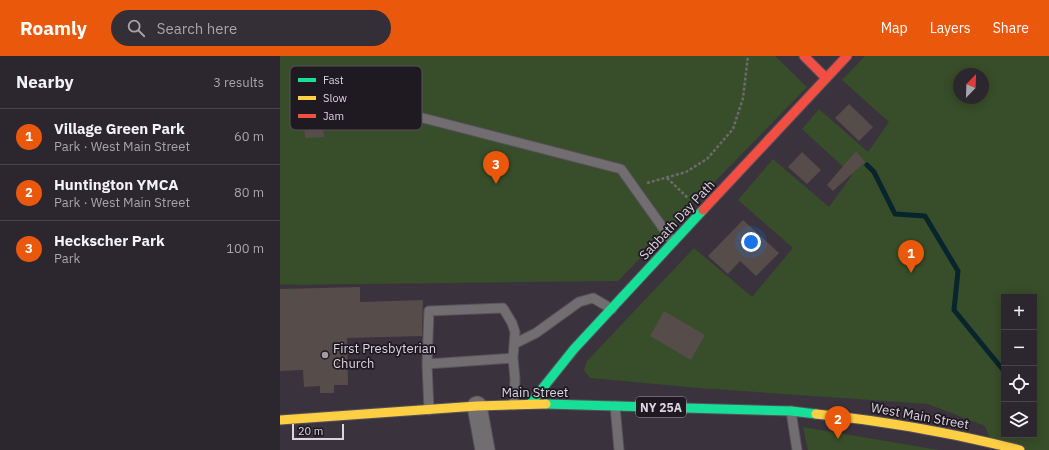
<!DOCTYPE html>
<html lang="en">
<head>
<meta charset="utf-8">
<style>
	:root { --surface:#2c262e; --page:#342e36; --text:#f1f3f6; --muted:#a6a5aa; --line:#48434a; --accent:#ea580c }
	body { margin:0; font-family:"IBM Plex Sans",sans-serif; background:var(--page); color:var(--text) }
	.controls { position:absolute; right:12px; bottom:12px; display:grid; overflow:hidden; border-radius:0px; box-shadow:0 2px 10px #0003 }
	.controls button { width:36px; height:36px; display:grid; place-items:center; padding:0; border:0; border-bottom:1px solid var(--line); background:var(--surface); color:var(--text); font:20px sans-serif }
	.compass { position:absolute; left:673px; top:12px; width:36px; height:36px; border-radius:50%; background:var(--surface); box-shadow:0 2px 10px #0003; rotate:23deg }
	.scale { position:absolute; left:12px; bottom:10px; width:52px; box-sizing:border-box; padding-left:4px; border:2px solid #dcd4e0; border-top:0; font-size:11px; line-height:14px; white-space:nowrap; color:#dcd4e0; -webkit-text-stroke:3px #1f1921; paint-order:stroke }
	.you { position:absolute; left:471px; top:186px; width:14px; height:14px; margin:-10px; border:3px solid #fff; border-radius:50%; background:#1a73e8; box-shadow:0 0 0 6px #1a73e833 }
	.badge { display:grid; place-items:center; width:26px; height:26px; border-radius:50%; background:var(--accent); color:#fff; font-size:13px; font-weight:700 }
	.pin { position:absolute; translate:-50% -33px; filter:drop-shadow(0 1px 2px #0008) }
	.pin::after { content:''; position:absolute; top:21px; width:14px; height:12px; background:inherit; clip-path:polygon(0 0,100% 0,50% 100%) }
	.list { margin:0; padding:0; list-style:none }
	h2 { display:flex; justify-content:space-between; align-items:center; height:52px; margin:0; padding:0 16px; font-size:17px }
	h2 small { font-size:13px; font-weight:400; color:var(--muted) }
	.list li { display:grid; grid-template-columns:26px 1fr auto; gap:12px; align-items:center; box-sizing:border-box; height:56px; padding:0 16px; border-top:1px solid var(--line) }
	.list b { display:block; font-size:15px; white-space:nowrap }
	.list p { margin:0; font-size:13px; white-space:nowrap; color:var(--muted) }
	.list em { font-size:13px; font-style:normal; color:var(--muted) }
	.icon { flex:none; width:22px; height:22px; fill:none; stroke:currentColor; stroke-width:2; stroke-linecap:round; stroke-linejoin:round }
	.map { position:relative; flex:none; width:769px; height:394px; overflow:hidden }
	header { display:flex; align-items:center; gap:24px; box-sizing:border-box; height:56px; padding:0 20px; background:var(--accent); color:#fff }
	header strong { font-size:19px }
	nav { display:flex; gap:22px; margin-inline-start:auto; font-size:14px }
	.search { width:280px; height:36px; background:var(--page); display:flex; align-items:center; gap:10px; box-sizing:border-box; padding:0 14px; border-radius:22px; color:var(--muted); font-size:15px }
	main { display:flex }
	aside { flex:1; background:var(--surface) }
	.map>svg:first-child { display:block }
	.green { fill:#384d29; fill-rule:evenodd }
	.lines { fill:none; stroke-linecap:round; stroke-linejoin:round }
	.stream { stroke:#08242d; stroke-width:5 }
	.building { fill:#564c4a }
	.lane-casing { stroke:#56515a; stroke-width:11 }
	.street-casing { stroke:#56515a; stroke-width:21 }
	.fast-casing { stroke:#56515a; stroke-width:11 }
	.slow-casing { stroke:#56515a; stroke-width:11 }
	.jam-casing { stroke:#56515a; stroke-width:11 }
	.path { stroke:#6e696e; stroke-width:2.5; stroke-dasharray:3 2; stroke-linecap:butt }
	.lane { stroke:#716d71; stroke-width:9 }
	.street { stroke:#716d71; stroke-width:19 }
	.fast { stroke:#16e098; stroke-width:9 }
	.slow { stroke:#ffcf43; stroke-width:9 }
	.jam { stroke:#f24e42; stroke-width:9 }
	.poi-dot { fill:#a39ca7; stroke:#1f1921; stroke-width:1.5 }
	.labels { text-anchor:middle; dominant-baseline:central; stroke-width:3.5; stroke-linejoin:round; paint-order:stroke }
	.shield { fill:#1f1921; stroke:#a39ca7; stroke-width:1 }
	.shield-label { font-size:12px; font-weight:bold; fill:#dcd4e0 }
	.street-label { font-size:13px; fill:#dcd4e0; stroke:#1f1921 }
	.poi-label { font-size:13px; fill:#dcd4e0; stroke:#1f1921; text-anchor:start }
	.key { fill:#1f1921; stroke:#58515a; stroke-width:1 }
	.key-label { font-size:11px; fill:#dcd4e0 }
</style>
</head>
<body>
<header>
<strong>Roamly</strong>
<div class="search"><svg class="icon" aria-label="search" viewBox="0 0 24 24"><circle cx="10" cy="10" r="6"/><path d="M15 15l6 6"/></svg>Search here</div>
<nav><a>Map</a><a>Layers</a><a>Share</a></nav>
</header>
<main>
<aside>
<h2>Nearby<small>3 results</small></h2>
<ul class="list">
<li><span class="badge">1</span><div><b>Village Green Park</b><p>Park · West Main Street</p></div><em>60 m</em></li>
<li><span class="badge">2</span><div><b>Huntington YMCA</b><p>Park · West Main Street</p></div><em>80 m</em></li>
<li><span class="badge">3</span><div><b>Heckscher Park</b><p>Park</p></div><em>100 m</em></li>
</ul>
</aside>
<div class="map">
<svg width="769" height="394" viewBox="0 0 769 394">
	<rect width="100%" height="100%" fill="#3a333d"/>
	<path class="green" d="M0,0H495L527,31L338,225L0,229Z
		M585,0H769V394H714L705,370L648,348L419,332L310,322L304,314L307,305L414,192L472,241L513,192L458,144L493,103L549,151L572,119L522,73L539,53L588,96L609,66L562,24ZM679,18H703V42H679ZM724,241H754V379H724Z
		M523,371L659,394H528Z"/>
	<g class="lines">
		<path class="stream" d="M587,109L594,116L615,158L645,160L678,215L674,254L724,315"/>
	</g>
	<path class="building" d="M42,43L43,59L50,58L51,73H43L44,81L25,82L23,53H28L27,44Z
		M569,48L593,71L579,85L555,62Z
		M576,95L585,106L553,135L547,129Z
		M522,96L541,114L527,128L508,111Z
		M463,164L499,197L476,220L460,205L448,218L428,200Z
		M80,231V246L143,244L142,280L67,282L68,329H54V337H40V330L24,331L23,314L0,315V233Z
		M384,255L425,279L411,304L370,280Z"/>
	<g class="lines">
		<g class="lane-casing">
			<path id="lane" d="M77,45L341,113L393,186
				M234,288L256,277L299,246L313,242L332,253
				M147,308L233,302
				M335,350L339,394
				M149,354L147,308L149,255L223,252L232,267L235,276L233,302L235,323L234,349
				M511,355L517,394"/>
		</g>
		<g class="street-casing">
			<path id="street" d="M197,350L205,394"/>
		</g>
		<g class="fast-casing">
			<path id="fast" d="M250,348L294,293L423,154
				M266,348L511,355L536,358"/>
		</g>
		<g class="slow-casing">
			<path id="slow" d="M536,358C605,365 673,377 740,394
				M0,364L197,350L266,348"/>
		</g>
		<g class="jam-casing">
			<path id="jam" d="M524,0L546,22
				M423,154L567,0"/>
		</g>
		<path class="path" d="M387,122L408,142
			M367,127L406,116L427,103L453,73L463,42L468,0"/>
		<use href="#lane" class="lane"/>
		<use href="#street" class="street"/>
		<use href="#fast" class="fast"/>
		<use href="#slow" class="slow"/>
		<use href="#jam" class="jam"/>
	</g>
	<circle class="poi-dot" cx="45" cy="299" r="4"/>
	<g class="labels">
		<rect class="shield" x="356" y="341" width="50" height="20" rx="3"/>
		<g class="shield-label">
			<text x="381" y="351">NY 25A</text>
		</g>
		<g class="street-label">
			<text transform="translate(397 164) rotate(-47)">Sabbath Day Path</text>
			<text x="255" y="336">Main Street</text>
			<text transform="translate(640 360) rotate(10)">West Main Street</text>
		</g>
		<g class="poi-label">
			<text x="53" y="292">First Presbyterian<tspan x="53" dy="15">Church</tspan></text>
		</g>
	</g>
	<rect x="10" y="10" width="132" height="64" rx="6" class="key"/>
	<rect x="18" y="22" width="18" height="4" fill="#16e098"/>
	<rect x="18" y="40" width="18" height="4" fill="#ffcf43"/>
	<rect x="18" y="58" width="18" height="4" fill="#f24e42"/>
	<g class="key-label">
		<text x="43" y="28">Fast</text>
		<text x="43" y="46">Slow</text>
		<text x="43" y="64">Jam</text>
	</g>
</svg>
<div class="controls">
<button>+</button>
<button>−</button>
<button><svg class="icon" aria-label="locate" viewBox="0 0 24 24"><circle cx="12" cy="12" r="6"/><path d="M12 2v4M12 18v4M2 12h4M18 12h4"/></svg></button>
<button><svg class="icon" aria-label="layers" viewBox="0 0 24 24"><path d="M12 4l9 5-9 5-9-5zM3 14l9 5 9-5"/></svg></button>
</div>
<svg class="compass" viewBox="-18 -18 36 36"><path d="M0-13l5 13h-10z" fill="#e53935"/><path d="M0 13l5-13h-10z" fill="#a6a5aa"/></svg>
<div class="scale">20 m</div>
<div class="you"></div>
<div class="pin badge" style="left:631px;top:217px">1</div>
<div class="pin badge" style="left:558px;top:383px">2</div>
<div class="pin badge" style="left:216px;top:128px">3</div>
</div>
</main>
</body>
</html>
